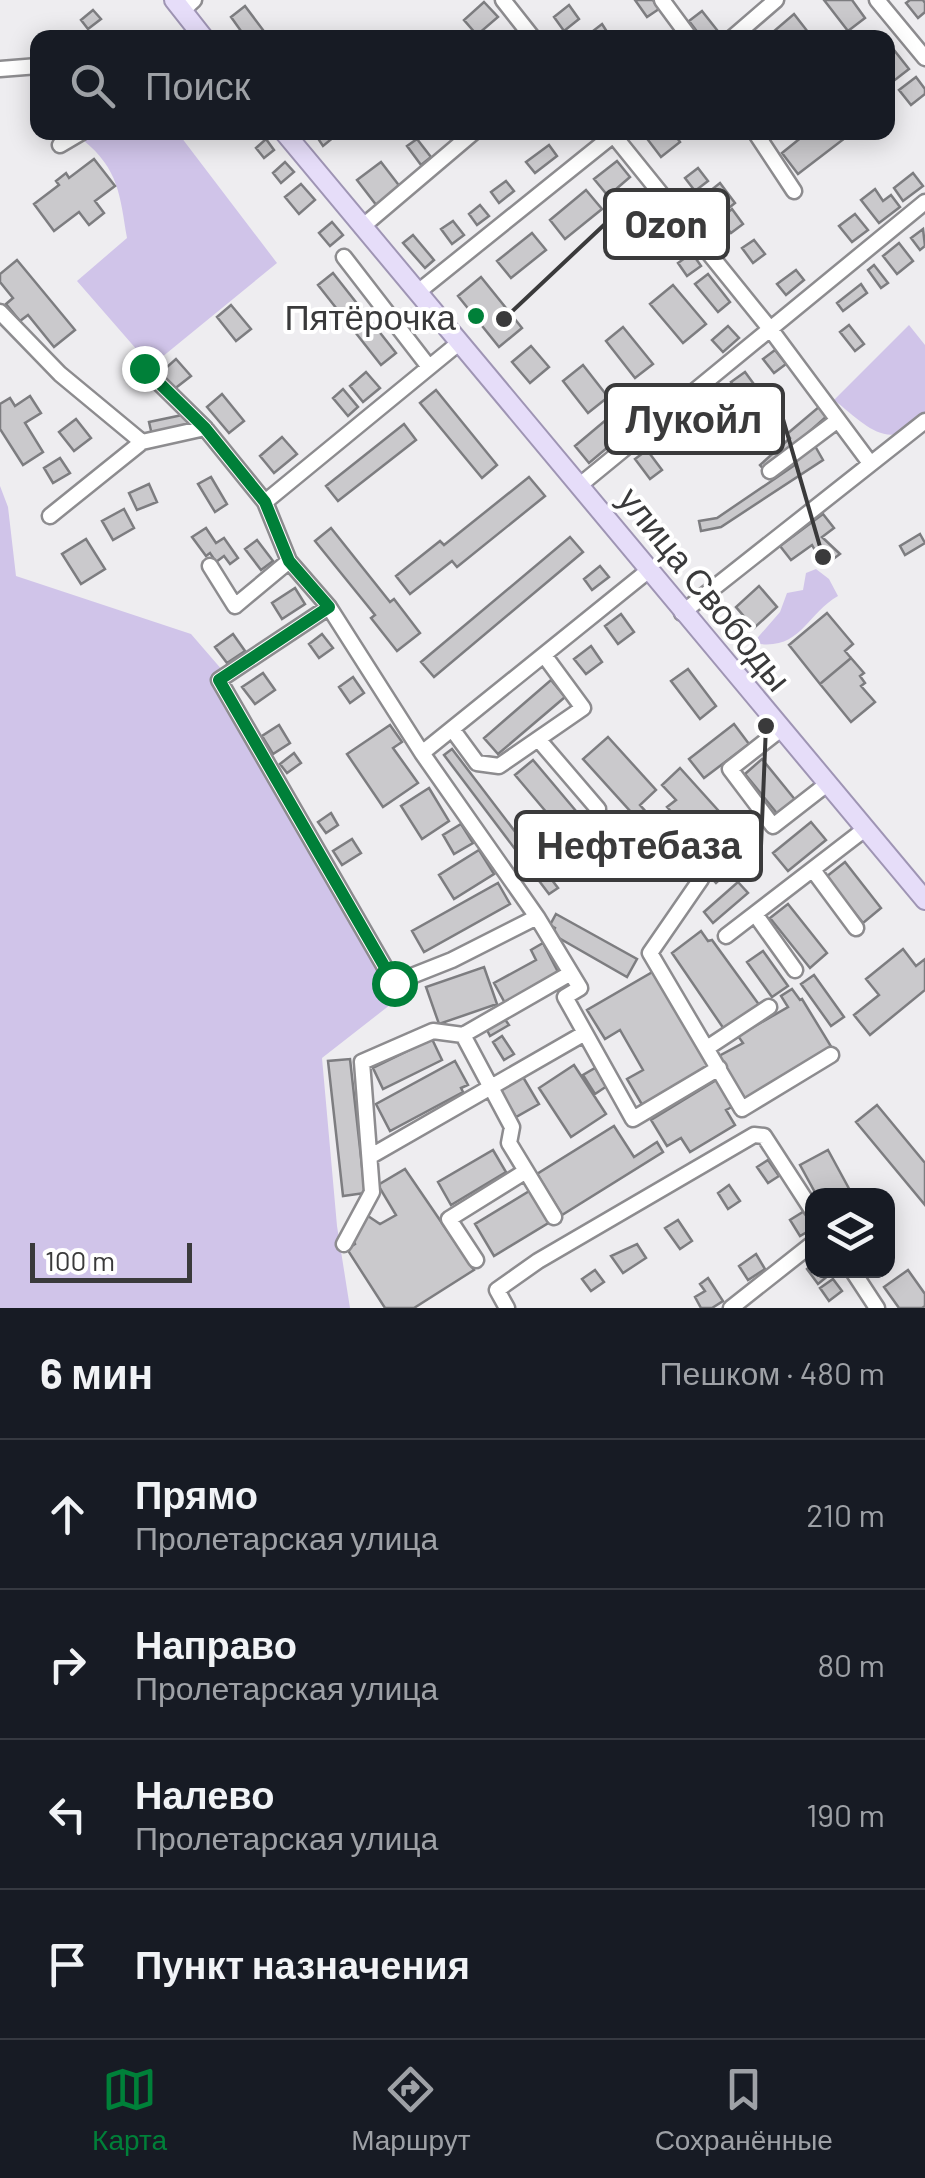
<!DOCTYPE html>
<html lang="ru">
<head>
<meta charset="utf-8">
<style>
	:root { --surface:#171b24; --page:#20242c; --text:#f1f3f6; --muted:#9ea1a6; --line:#363941; --accent:#008039 }
	body { margin:0; font-family:Barlow,sans-serif; background:var(--page); color:var(--text) }
	.controls { position:absolute; right:30px; bottom:30px; display:grid; overflow:hidden; border-radius:20px; box-shadow:0 5px 25px #0003 }
	.controls button { width:90px; height:90px; display:grid; place-items:center; padding:0; border:0; border-bottom:2px solid var(--line); background:var(--surface); color:var(--text); font:50px sans-serif }
	.scale { position:absolute; left:30px; bottom:25px; width:162px; box-sizing:border-box; padding-left:10px; border:5px solid #3a3a3b; border-top:0; font-size:28px; line-height:35px; white-space:nowrap; color:#3a3a3b; -webkit-text-stroke:8px #fff; paint-order:stroke }
	.stop { position:absolute; width:30px; height:30px; margin:-22px; border:8px solid #008039; border-radius:50%; background:#fff }
	.stop.end { background:#008039; border-color:#fff; box-shadow:0 2px 10px #0008 }
	.list { margin:0; padding:0; list-style:none }
	h2 { display:flex; justify-content:space-between; align-items:center; height:130px; margin:0; padding:0 40px; font-size:42px }
	h2 small { font-size:32px; font-weight:400; color:var(--muted) }
	.list li { display:grid; grid-template-columns:65px 1fr auto; gap:30px; align-items:center; box-sizing:border-box; height:150px; padding:0 40px; border-top:2px solid var(--line) }
	.list b { display:block; font-size:38px; white-space:nowrap }
	.list p { margin:0; font-size:32px; white-space:nowrap; color:var(--muted) }
	.list em { font-size:32px; font-style:normal; color:var(--muted) }
	.icon { flex:none; width:55px; height:55px; fill:none; stroke:currentColor; stroke-width:2; stroke-linecap:round; stroke-linejoin:round }
	.map { position:relative; flex:none; width:925px; height:1308px; overflow:hidden }
	.search { position:absolute; background:var(--surface); box-shadow:0 5px 25px #0003; left:30px; right:30px; top:30px; height:110px; display:flex; align-items:center; gap:25px; box-sizing:border-box; padding:0 35px; border-radius:20px; color:var(--muted); font-size:38px }
	.sheet { height:730px; background:var(--surface) }
	nav { display:flex; justify-content:space-around; align-items:center; box-sizing:border-box; height:140px; border-top:2px solid var(--line); background:var(--surface); font-size:28px; color:var(--muted) }
	nav a { display:grid; justify-items:center; gap:5px }
	nav .on { color:var(--accent) }
	.map>svg:first-child { display:block }
	.green { fill:#d0c4e9 }
	.building { fill:#cac9cc; stroke:#7d7d80; stroke-width:2.5 }
	.lines { fill:none; stroke-linecap:round; stroke-linejoin:round }
	.minor-casing { stroke:#8d8c8f; stroke-width:19 }
	.major-casing { stroke:#9f95b4; stroke-width:22 }
	.minor { stroke:#fff; stroke-width:14 }
	.major { stroke:#e6ddf9; stroke-width:18 }
	.route { stroke:#008039; stroke-width:12 }
	.poi-dot { fill:#008039; stroke:#fff; stroke-width:4 }
	.labels { text-anchor:middle; dominant-baseline:central; stroke-width:8; stroke-linejoin:round; paint-order:stroke }
	.poi-label { font-size:35px; fill:#3a3a3b; stroke:#fff; text-anchor:end }
	.street-label { font-size:35px; fill:#3a3a3b; stroke:#fff }
	.leader { fill:none; stroke:#3a3a3b; stroke-width:4 }
	.callout-dot { fill:#3a3a3b; stroke:#fff; stroke-width:4 }
	.callout { fill:#fff; stroke:#3a3a3b; stroke-width:4 }
	.callout-label { font-size:38px; text-anchor:middle; font-weight:bold; fill:#3a3a3b }
</style>
</head>
<body>
<div class="map">
<svg width="925" height="1308" viewBox="0 0 925 1308">
	<rect width="100%" height="100%" fill="#eeedf0"/>
	<path class="green" d="M94,133H178L277,263L151,366L77,281L127,238C120,196 119,169 83,140Z
		M909,325L925,345V414C890,456 866,425 834,400Z
		M0,486L8,507L16,576L191,634L223,671L215,684L395,1001L322,1058L337,1226L350,1308H0Z
		M816,569L829,579L838,596C805,615 801,652 753,643L780,612L787,593L803,590L806,573Z"/>
	<path class="building" d="M635,0H653L659,9L647,17Z
		M824,0H852L865,18L848,31Z
		M910,0H923L925,3V12L918,18L906,3Z
		M484,2L498,17L477,35L464,20Z
		M569,5L579,19L564,31L554,17Z
		M245,6L269,38H246L231,17Z
		M93,10L101,19L88,29L81,20Z
		M702,11L717,30L706,38H702L689,21Z
		M794,14L808,32L801,38H766Z
		M602,24L611,38H584Z
		M894,50L909,69L891,83L888,78V54Z
		M916,77L925,89V94L911,105L899,90Z
		M322,132H340L323,146L317,137Z
		M650,132H673L680,142L661,157L645,136Z
		M808,132H841L845,138L798,174L782,153Z
		M266,139L274,150L264,158L256,148Z
		M417,139L431,157L421,165L407,146Z
		M549,145L557,156L535,173L526,162Z
		M94,159L115,186L95,201L104,213L89,225L79,212L54,231L34,204L59,185L56,181L66,173L69,178Z
		M617,161L630,177L608,196L594,179Z
		M285,162L294,172L281,183L273,173Z
		M381,162L401,188L377,206L357,180Z
		M698,168L708,181L695,191L685,178Z
		M913,173L923,186L903,201L894,188Z
		M506,181L514,191L499,203L491,192Z
		M720,183L735,203L720,215L705,195Z
		M301,184L315,200L299,214L285,197Z
		M875,189L883,201L891,195L900,207L879,223L861,200Z
		M586,190L602,209L565,239L550,220Z
		M480,205L489,216L477,225L469,214Z
		M732,209L743,224L731,233L720,219Z
		M855,214L868,230L852,242L839,226Z
		M453,221L464,235L452,244L441,229Z
		M332,222L343,235L330,246L319,233Z
		M923,229L925,246L920,250L911,238Z
		M532,233L546,250L511,278L497,261Z
		M413,235L434,260L425,268L403,243Z
		M754,240L765,254L753,263L742,248Z
		M899,243L913,261L897,274L883,256Z
		M692,253L701,266L687,276L678,263Z
		M17,260L75,330L54,347L28,315L20,321L6,304L13,298L0,282V274Z
		M874,265L888,283L881,288L868,270Z
		M796,270L804,280L786,295L777,284Z
		M333,273L396,353L381,365L318,285Z
		M708,274L730,302L718,312L695,284Z
		M481,277L522,328L499,347L458,296Z
		M861,284L867,293L843,311L837,303Z
		M673,285L706,324L683,343L650,304Z
		M231,305L251,329L236,341L217,317Z
		M849,325L864,344L855,351L840,332Z
		M728,326L739,338L723,352L712,340Z
		M623,327L653,364L635,378L606,341Z
		M531,346L549,367L530,383L512,362Z
		M775,350L786,364L774,373L763,359Z
		M176,359L191,376L173,390L159,374Z
		M583,365L608,397L588,413L563,381Z
		M366,372L380,388L363,402L350,386Z
		M745,372L756,387L742,397L731,382Z
		M343,389L358,407L348,416L333,398Z
		M436,390L497,465L482,478L420,403Z
		M222,394L244,421L229,433L207,407Z
		M30,396L41,413L25,423L43,452L23,465L0,429V404L10,398L15,406Z
		M820,406L827,416L765,471L760,465L790,438L787,434Z
		M187,414L190,427L152,435L149,422Z
		M76,419L91,438L74,451L59,432Z
		M607,419L621,436L589,463L575,446Z
		M404,424L416,440L338,501L326,486Z
		M282,437L297,454L274,473L260,456Z
		M815,446L823,460L721,527L701,531L699,521L717,518L795,465L792,460Z
		M647,450L662,470L650,479L635,459Z
		M60,458L70,473L53,483L44,468Z
		M211,477L227,504L215,512L198,484Z
		M529,477L545,496L457,567L452,561L410,594L396,576L440,541L444,545Z
		M149,484L157,502L137,510L129,493Z
		M124,509L134,528L113,540L102,521Z
		M823,514L834,528L822,537L840,554L824,566L812,545L791,560L780,546Z
		M206,528L216,543L224,538L238,558L230,564L224,556L216,562L210,553L206,556L192,537Z
		M331,528L390,602L394,599L420,633L397,651L371,618L375,615L315,541Z
		M920,534L925,543L905,555L900,546Z
		M570,537L583,552L434,677L421,662Z
		M86,539L105,569L81,584L62,554Z
		M257,540L273,561L261,570L245,549Z
		M600,566L609,577L592,590L584,579Z
		M759,586L777,607L754,628L736,607Z
		M295,588L305,604L282,619L272,603Z
		M827,613L853,644L845,651L851,658L820,684L789,645Z
		M621,614L634,632L618,644L605,626Z
		M233,634L245,651L227,663L215,647Z
		M322,634L333,648L319,658L309,644Z
		M591,646L602,662L586,674L574,659Z
		M851,658L864,673L860,676L865,683L861,686L875,702L851,722L820,684Z
		M688,669L716,706L700,719L671,681Z
		M263,673L275,690L255,704L242,687Z
		M353,677L364,693L350,703L339,687Z
		M551,680L565,697L498,754L484,738Z
		M734,724L749,744L704,778L689,759Z
		M279,725L290,743L273,754L262,736Z
		M390,725L402,742L393,748L418,783L383,807L347,754Z
		M608,737L656,790L640,805L672,841L657,854L623,817L630,811L583,759Z
		M452,749L558,888L549,894L444,755Z
		M294,753L301,763L287,773L280,764Z
		M762,759L797,802L780,817L745,774Z
		M533,760L587,824L569,839L515,775Z
		M680,768L734,828L716,844L704,830L695,838L667,807L676,800L662,785Z
		M429,788L449,821L422,839L401,806Z
		M331,813L338,825L326,833L318,822Z
		M811,822L826,840L788,871L773,853Z
		M461,824L473,843L454,854L443,835Z
		M730,837L746,855L716,883L700,865Z
		M352,839L361,853L342,865L333,851Z
		M601,845L621,869L608,880L587,856Z
		M479,850L494,874L454,899L439,875Z
		M845,862L881,908L863,923L826,877Z
		M738,882L748,893L713,923L704,912Z
		M498,883L510,904L424,952L412,931Z
		M788,904L827,953L810,968L770,918Z
		M556,914L637,959L627,977L552,934L555,928L550,925Z
		M701,931L708,941L712,940L760,1006L726,1032L672,953Z
		M543,943L559,974L505,1003L494,983L536,960L531,950Z
		M903,949L916,966L925,959V990L870,1035L854,1015L879,995L866,979Z
		M763,951L788,986L772,997L747,962Z
		M484,967L497,1004L439,1024L426,987Z
		M656,970L713,1068L644,1108L627,1079L643,1070L620,1030L605,1039L587,1010Z
		M814,975L844,1017L831,1026L801,984Z
		M792,989L800,1000L802,999L832,1048L744,1099L719,1056L743,1043L738,1036L788,1007L781,996Z
		M504,1018L509,1025L490,1036L486,1028Z
		M502,1036L514,1054L504,1060L493,1042Z
		M432,1039L442,1060L383,1089L373,1068Z
		M350,1059L365,1193L343,1196L328,1061Z
		M455,1061L468,1085L461,1088L463,1092L390,1131L376,1104Z
		M574,1065L606,1114L571,1137L539,1088Z
		M595,1068L607,1086L595,1094L583,1075Z
		M523,1077L539,1104L516,1117L500,1091Z
		M718,1079L734,1106L726,1110L735,1125L690,1152L681,1138L667,1146L651,1120Z
		M877,1105L925,1163V1205L856,1122Z
		M614,1126L634,1157L657,1142L663,1152L562,1215L537,1174Z
		M493,1150L506,1172L451,1205L438,1182Z
		M828,1150L853,1196H817L800,1165Z
		M768,1160L779,1176L768,1183L757,1167Z
		M405,1169L474,1270L414,1308H385L347,1249L355,1244L352,1237L365,1214L380,1224L396,1215L378,1185Z
		M729,1185L740,1201L728,1209L718,1193Z
		M531,1190L550,1222L494,1256L475,1224Z
		M806,1210L812,1221V1229L800,1236L790,1220Z
		M678,1220L692,1241L680,1249L665,1228Z
		M637,1244L646,1258L623,1273L611,1256Z
		M756,1254L765,1269L748,1280L739,1266Z
		M812,1265V1270H826L829,1275L818,1284L807,1269Z
		M595,1270L604,1282L591,1291L582,1279Z
		M908,1270L925,1294V1306L922,1308H899L884,1287Z
		M708,1278L723,1301L712,1308H701L695,1297L705,1291L700,1284Z
		M833,1279L842,1291L829,1301L820,1288Z"/>
	<g class="lines">
		<g class="minor-casing">
			<path id="minor" d="M503,0L533,38
				M662,0L690,38
				M877,0L925,58
				M182,11L194,0
				M732,38L776,0
				M0,69L38,66
				M611,132L771,330L870,463
				M755,132L794,191
				M60,145L82,132
				M362,227L474,132
				M344,257L429,367
				M418,292L617,132
				M0,312L60,374L142,442
				M144,368L205,428L265,502L289,561L329,607L422,753L537,917L580,988L565,997L633,1119L719,1068
				M770,471L838,420
				M580,485L925,202
				M265,502L460,342
				M50,516L142,442L205,428
				M210,566L235,606L289,561
				M329,607L219,680L394,983L452,960L537,917
				M682,613L925,421
				M452,729L477,763L499,766L583,708L544,655
				M781,729L730,769L773,826L827,784
				M538,739L598,809
				M422,753L649,570
				M813,870L856,928
				M701,879L650,953L742,1109L831,1055
				M755,914L795,970
				M726,936L865,829
				M463,1035L571,973
				M707,1048L769,1007
				M371,1156L585,1033
				M344,1244L372,1192L362,1062L433,1031L463,1035L512,1127L509,1143L554,1217
				M476,1260L449,1219L526,1171
				M852,1270L877,1308
				M507,1308L497,1290L538,1261L754,1135L764,1136L812,1210
				M731,1308L812,1244"/>
		</g>
		<g class="major-casing">
			<path id="major" d="M174,0L204,38
				M284,132L925,900"/>
		</g>
		<use href="#minor" class="minor"/>
		<use href="#major" class="major"/>
	</g>
	<g class="lines">
		<path class="route" d="M144,368L205,428L265,502L289,561L329,607L219,680L394,983"/>
	</g>
	<circle class="poi-dot" cx="476" cy="316" r="10"/>
	<g class="labels">
		<g class="poi-label">
			<text x="456" y="316">Пятёрочка</text>
		</g>
		<g class="street-label">
			<text transform="translate(706 588) rotate(51)">улица Свободы</text>
		</g>
	</g>
	<path class="leader" d="M504 319L605 224M823 557L783 419M766 726L761 846"/>
	<g class="callout-dot">
		<circle cx="504" cy="319" r="10"/>
		<circle cx="823" cy="557" r="10"/>
		<circle cx="766" cy="726" r="10"/>
	</g>
	<g class="callout">
		<rect x="605" y="190" width="123" height="68" rx="10"/>
		<rect x="606" y="385" width="177" height="68" rx="10"/>
		<rect x="516" y="812" width="245" height="68" rx="10"/>
	</g>
	<g class="callout-label">
		<text x="666" y="238">Ozon</text>
		<text x="694" y="433">Лукойл</text>
		<text x="639" y="859">Нефтебаза</text>
	</g>
</svg>
<div class="controls">
<button><svg class="icon" aria-label="layers" viewBox="0 0 24 24"><path d="M12 4l9 5-9 5-9-5zM3 14l9 5 9-5"/></svg></button>
</div>
<div class="scale">100 m</div>
<div class="stop" style="left:394px;top:983px"></div>
<div class="stop end" style="left:144px;top:368px"></div>
<div class="search"><svg class="icon" aria-label="search" viewBox="0 0 24 24"><circle cx="10" cy="10" r="6"/><path d="M15 15l6 6"/></svg>Поиск</div>
</div>
<section class="sheet">
<h2>6 мин<small>Пешком · 480 m</small></h2>
<ul class="list">
<li><svg class="icon" aria-label="ahead" viewBox="0 0 24 24"><path d="M12 20V5M6 11l6-6 6 6"/></svg><div><b>Прямо</b><p>Пролетарская улица</p></div><em>210 m</em></li>
<li><svg class="icon" aria-label="right" viewBox="0 0 24 24"><path d="M7 20v-9h11M14 6l5 5-5 5"/></svg><div><b>Направо</b><p>Пролетарская улица</p></div><em>80 m</em></li>
<li><svg class="icon" aria-label="left" viewBox="0 0 24 24"><path d="M17 20v-9H6M10 6l-5 5 5 5"/></svg><div><b>Налево</b><p>Пролетарская улица</p></div><em>190 m</em></li>
<li><svg class="icon" aria-label="arrive" viewBox="0 0 24 24"><path d="M6 21V4h12l-3 4 3 4H6"/></svg><div><b>Пункт назначения</b></div></li>
</ul>
</section>
<nav>
<a class="on"><svg class="icon" aria-label="map" viewBox="0 0 24 24"><path d="M3 6l6-2 6 2 6-2v14l-6 2-6-2-6 2zM9 4v14M15 6v14"/></svg>Карта</a>
<a><svg class="icon" aria-label="directions" viewBox="0 0 24 24"><path d="M12 3l9 9-9 9-9-9zM9 14v-3h6M13 9l2 2-2 2"/></svg>Маршрут</a>
<a><svg class="icon" aria-label="saved" viewBox="0 0 24 24"><path d="M7 4h10v16l-5-4-5 4z"/></svg>Сохранённые</a>
</nav>
</body>
</html>
